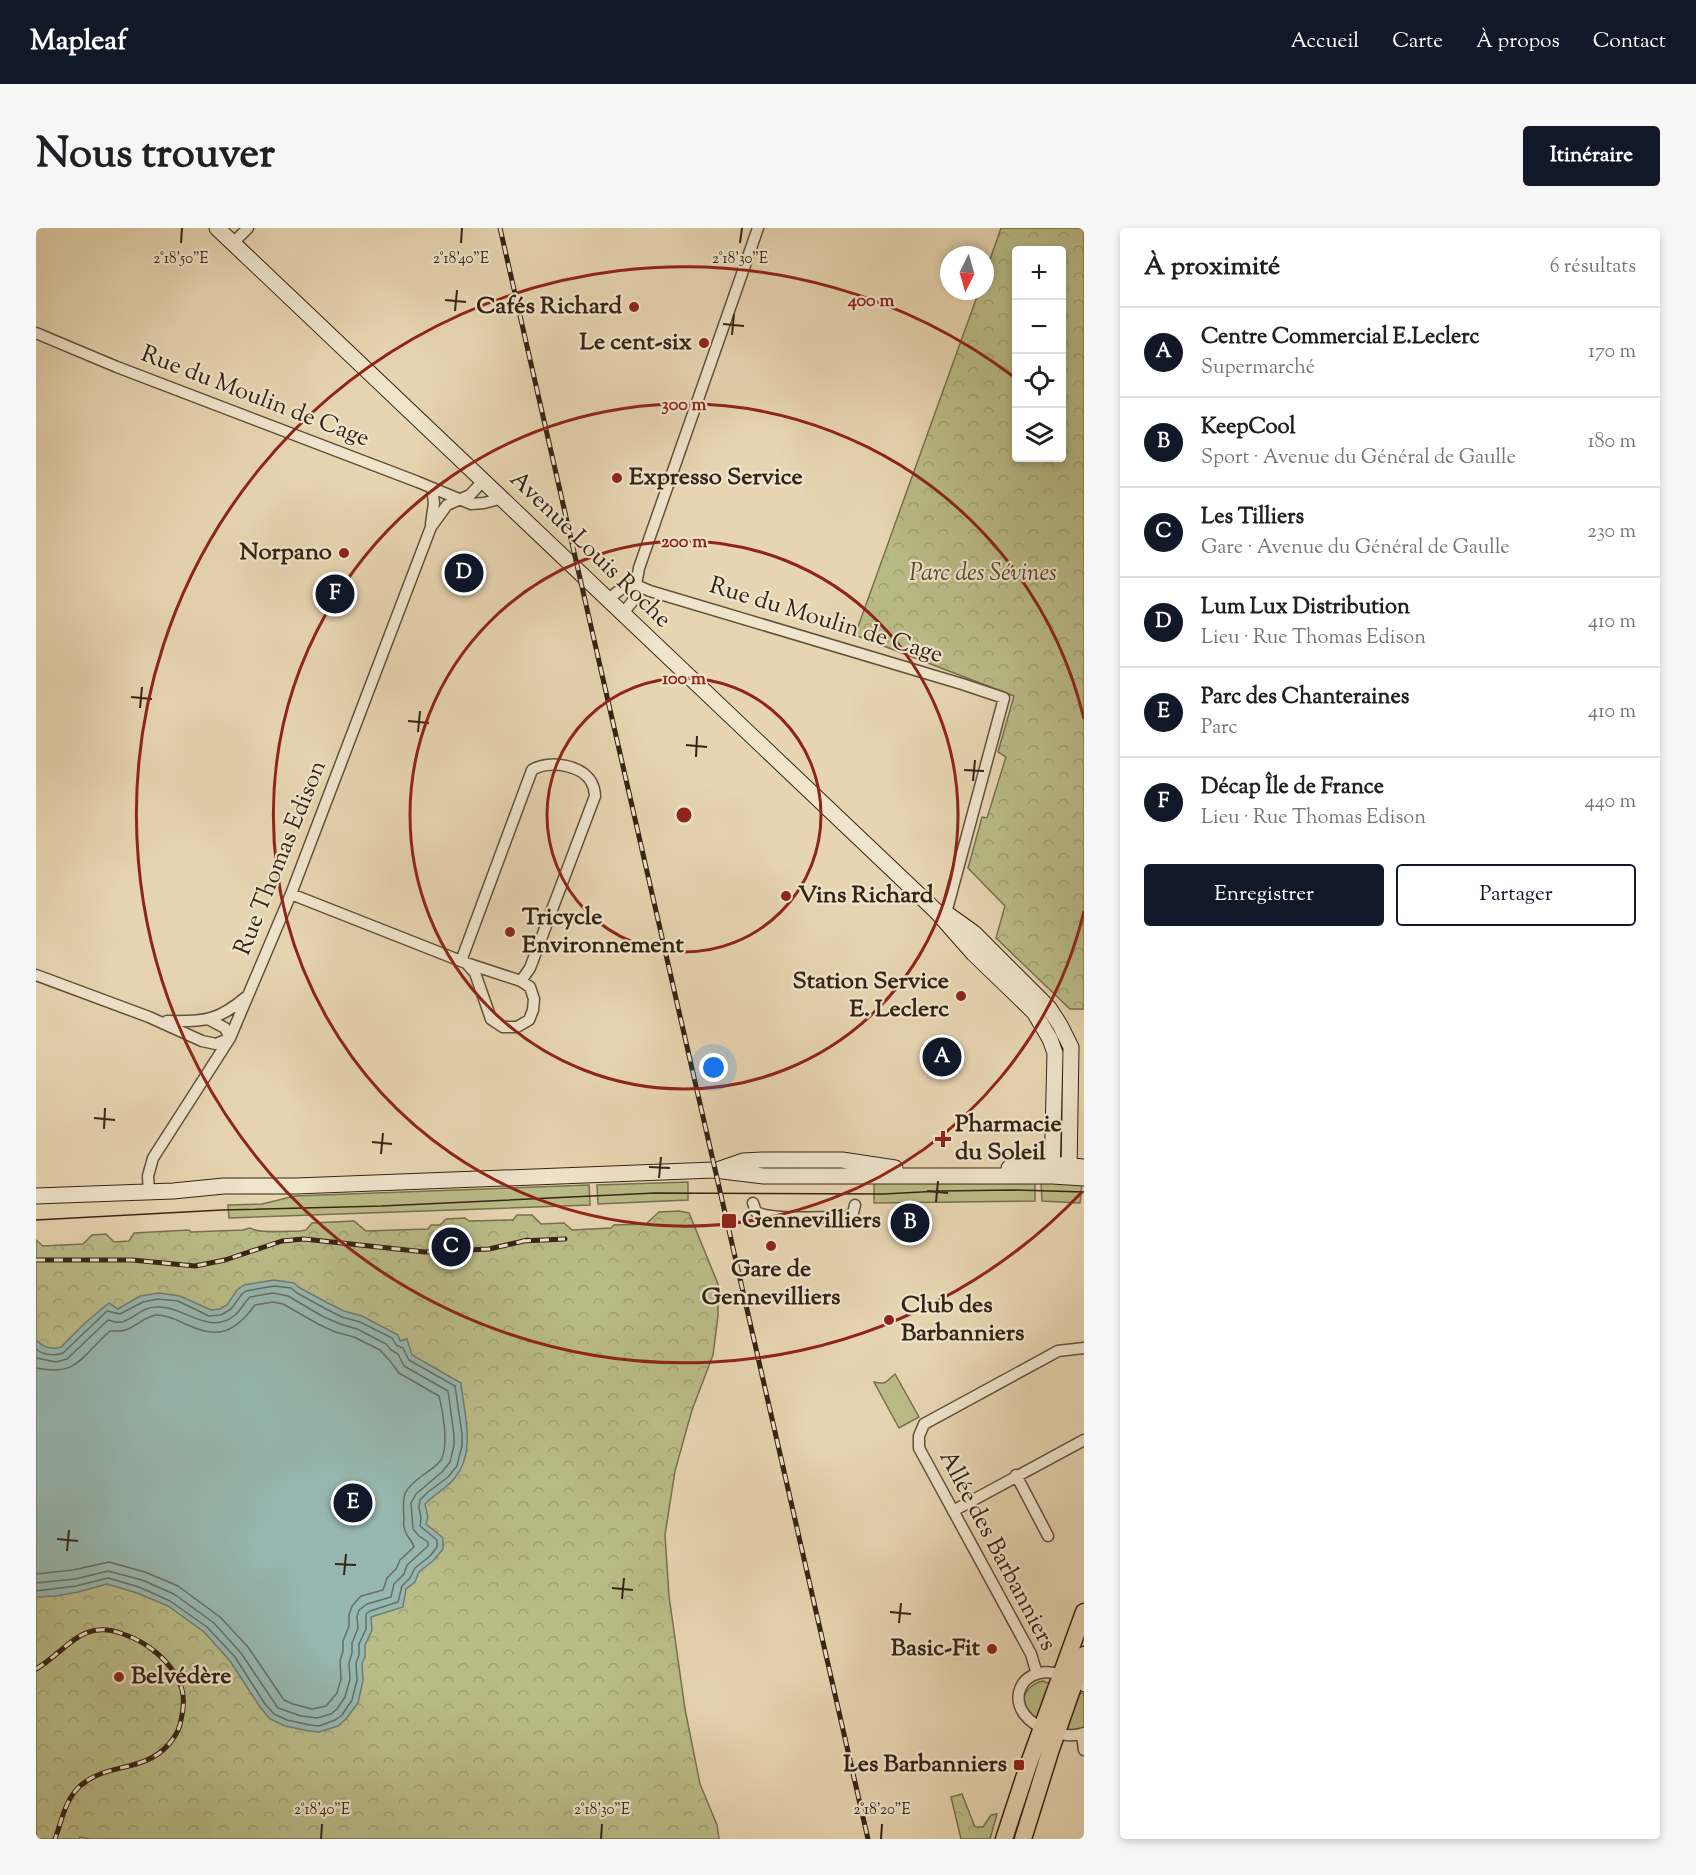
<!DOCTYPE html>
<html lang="fr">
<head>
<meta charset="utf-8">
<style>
	:root { --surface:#fff; --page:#f6f6f6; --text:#202124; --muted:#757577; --line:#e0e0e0; --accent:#111827 }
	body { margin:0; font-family:"Sorts Mill Goudy",serif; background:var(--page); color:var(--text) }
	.controls { position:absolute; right:18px; top:18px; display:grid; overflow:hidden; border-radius:6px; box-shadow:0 3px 9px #0003 }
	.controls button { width:54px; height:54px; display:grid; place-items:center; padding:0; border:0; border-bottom:2px solid var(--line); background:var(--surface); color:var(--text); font:30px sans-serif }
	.compass { position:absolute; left:904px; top:18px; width:54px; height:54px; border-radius:50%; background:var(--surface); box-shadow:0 3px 9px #0003; rotate:185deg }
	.you { position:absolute; left:678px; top:840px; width:21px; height:21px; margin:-15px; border:4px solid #fff; border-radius:50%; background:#1a73e8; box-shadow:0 0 0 9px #1a73e833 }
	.badge { display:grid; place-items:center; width:39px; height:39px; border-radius:50%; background:var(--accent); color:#fff; font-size:20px; font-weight:700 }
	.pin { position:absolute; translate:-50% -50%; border:3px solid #fff; box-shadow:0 2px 6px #0006 }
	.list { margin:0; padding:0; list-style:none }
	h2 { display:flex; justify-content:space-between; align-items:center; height:78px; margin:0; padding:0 24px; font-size:26px }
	h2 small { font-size:20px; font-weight:400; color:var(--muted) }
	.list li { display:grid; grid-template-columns:39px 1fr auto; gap:18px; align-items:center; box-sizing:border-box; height:90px; padding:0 24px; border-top:2px solid var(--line) }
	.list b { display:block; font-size:22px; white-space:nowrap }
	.list p { margin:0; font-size:20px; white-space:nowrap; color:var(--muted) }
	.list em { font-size:20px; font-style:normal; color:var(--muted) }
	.actions { display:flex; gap:12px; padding:18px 24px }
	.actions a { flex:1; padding:14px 0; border:2px solid var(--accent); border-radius:6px; text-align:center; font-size:21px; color:var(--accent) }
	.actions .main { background:var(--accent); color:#fff }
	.icon { flex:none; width:33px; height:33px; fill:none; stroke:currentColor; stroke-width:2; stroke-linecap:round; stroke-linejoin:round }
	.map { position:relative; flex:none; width:1048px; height:1611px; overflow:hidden; border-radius:6px }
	header { display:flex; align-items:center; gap:36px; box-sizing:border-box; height:84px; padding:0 30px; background:var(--accent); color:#fff }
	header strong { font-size:28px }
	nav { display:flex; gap:33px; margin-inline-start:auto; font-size:21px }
	.intro { display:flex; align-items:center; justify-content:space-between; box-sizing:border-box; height:144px; padding:0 36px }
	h1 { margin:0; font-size:42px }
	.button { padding:15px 27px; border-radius:6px; background:var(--accent); color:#fff; font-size:21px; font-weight:700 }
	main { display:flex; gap:36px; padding:0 36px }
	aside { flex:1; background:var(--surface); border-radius:6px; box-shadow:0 3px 9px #0003 }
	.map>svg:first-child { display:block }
	.green { fill:#babc88; stroke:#78704e; stroke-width:1.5 }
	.forest { fill:url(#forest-crowns); stroke:#78704e; stroke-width:1.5; fill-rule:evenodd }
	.water { fill:#97b8b1; stroke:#707c72; stroke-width:1.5 }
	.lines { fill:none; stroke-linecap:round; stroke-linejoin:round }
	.shore { stroke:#666e62; stroke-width:1.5 }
	.street-casing { stroke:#62503b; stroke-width:13 }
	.secondary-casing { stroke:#352314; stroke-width:17 }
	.primary-casing { stroke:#352314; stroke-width:19 }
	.street { stroke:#efe4cc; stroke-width:10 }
	.secondary { stroke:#efe4cc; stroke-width:15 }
	.primary { stroke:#e7d5b1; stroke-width:16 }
	.tram { stroke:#352314; stroke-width:1.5 }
	.rail-casing { stroke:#352314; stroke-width:5 }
	.rail { stroke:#efe4cc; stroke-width:3; stroke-dasharray:9; stroke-linecap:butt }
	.ticks { fill:none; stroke:#352314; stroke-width:2 }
	.ring { fill:none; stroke:#8f2418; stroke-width:3 }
	.poi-dot { fill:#8f2418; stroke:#efe4cc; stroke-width:2 }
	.labels { text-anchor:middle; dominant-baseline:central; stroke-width:4.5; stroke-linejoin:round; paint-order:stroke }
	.poi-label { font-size:24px; font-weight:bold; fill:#352314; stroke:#efe4cc; text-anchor:start }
	.street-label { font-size:24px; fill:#352314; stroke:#efe4cc }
	.park-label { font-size:24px; font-style:italic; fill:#564931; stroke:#efe4cc }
	.ticks-label { font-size:15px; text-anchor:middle; fill:#352314; stroke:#efe4cc; stroke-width:4.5; stroke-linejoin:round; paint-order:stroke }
	.centre { fill:#8f2418; stroke:#efe4cc; stroke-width:3 }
	.ring-label { font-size:18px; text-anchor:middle; font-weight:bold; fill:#8f2418; stroke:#efe4cc; stroke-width:4.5; stroke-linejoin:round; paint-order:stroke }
</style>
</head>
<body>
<header>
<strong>Mapleaf</strong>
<nav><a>Accueil</a><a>Carte</a><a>À propos</a><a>Contact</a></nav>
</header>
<div class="intro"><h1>Nous trouver</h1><a class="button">Itinéraire</a></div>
<main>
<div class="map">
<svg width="1048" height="1611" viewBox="0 0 1048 1611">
	<defs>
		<pattern id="forest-crowns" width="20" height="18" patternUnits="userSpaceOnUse" patternTransform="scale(1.5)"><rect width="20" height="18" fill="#babc88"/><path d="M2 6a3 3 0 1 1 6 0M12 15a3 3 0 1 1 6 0" fill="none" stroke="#a0a174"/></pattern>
	</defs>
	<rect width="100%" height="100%" fill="#e7d5b1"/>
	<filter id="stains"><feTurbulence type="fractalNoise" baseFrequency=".00333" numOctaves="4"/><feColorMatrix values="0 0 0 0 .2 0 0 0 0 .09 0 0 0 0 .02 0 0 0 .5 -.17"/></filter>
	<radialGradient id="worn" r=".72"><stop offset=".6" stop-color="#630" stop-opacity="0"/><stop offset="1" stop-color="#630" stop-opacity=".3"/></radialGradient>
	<path class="green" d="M1005,952L1046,954L1044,975L1006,973Z
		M838,953H999V973L838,975Z
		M652,954V972L562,976L561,957Z
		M553,957L554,977L193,990L192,977L226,976L259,968Z
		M859,1146L883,1189L863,1200L838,1154C852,1157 850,1153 859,1146Z
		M1007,1453L1015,1456L1001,1491C981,1480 985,1458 1007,1453Z
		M1046,1465L1048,1466V1499L1044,1502L1033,1503L1030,1500L1041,1467Z"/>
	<path class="forest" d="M965,0H1048V781H1034L960,710L969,678L932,640L946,589L951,590L970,529L962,524L978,468L819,407L943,63H949V46ZM981,22H1026V230H981Z
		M643,983L653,985L682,1056V1088L677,1127L656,1182L639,1243L629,1307L633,1368L649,1481L664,1556L681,1597L683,1611H54L44,1609L43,1611H0V1012L7,1018L47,1016L56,1007L70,1006L78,1014L93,1013L98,1005L153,1002L155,1004L207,1002L214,1000C223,1006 252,1003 264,1003L270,1002L276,995L318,993L330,1003L392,1001L395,997H404L410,991L429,990L433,993L477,992L481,987H496L505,996L528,995L536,1002L575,1000L578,997L610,996L623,984Z
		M926,1566L939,1599H947L955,1587L961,1586L954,1611H925L915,1569Z"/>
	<path class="water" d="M238,1052L258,1055L264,1060L292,1075L308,1083L326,1088L362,1107L364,1113L371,1111L376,1127L425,1155C428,1187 441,1224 418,1251C410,1261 398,1266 389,1276L392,1289L390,1296L407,1310V1321L398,1332L383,1344L379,1354L370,1361L367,1379L335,1389L336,1402L329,1417V1429L326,1435L327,1452L322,1475L310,1491L302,1498L283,1504L273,1503L249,1498L234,1491L224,1479L194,1433L168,1404L132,1378L101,1365L71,1356L42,1364L20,1368L0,1369V1112C7,1119 16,1122 25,1119L49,1095L73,1075L82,1081L104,1068L123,1065L144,1068L175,1082L184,1081L191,1077L201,1062L208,1057Z"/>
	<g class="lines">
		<path class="shore" d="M0,1121C7,1127 19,1128 27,1125L71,1083L84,1086L107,1074L122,1071L142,1073L173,1088L185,1087L195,1081L206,1066L210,1063L238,1058L255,1060L261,1065L290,1081L306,1089L324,1094L356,1110L360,1117L367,1120L373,1132L419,1158L426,1206V1218L423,1229L421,1238L412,1249L392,1264L384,1272L383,1280L385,1290L384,1298L401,1312V1319L394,1328L379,1340L374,1350L366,1358L362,1374L334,1383L330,1386V1401L323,1416V1427L320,1435L321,1452L316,1472L306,1487L299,1492L283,1498L274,1497L251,1492L238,1486L229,1476L199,1429L171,1399L134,1373L103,1359L72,1350L40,1358L0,1363
			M0,1130L20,1134L31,1131L72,1092C76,1093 81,1095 86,1094C98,1091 106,1079 120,1079C147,1077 173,1109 199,1087C205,1082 208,1075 214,1069L237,1065L252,1068L286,1088L304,1096L321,1101L350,1116L355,1122L362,1126L368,1138L412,1163L418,1207V1217L414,1234L406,1244L380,1266L375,1275L377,1301L383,1308L392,1314V1318L371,1337L368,1346L358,1356L355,1369L331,1376L323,1382L321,1389L322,1400L316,1415V1425L313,1435L314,1451L309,1469L301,1481L295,1486L281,1490L265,1488L242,1480L205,1425L178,1395L138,1366L106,1352L72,1343L39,1351L0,1355
			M0,1140C43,1149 46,1127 74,1103C80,1103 86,1104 92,1101C102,1097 111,1087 121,1087C133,1087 142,1093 152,1097C183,1112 200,1103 219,1077L237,1074L247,1076L282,1096L299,1104L318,1109L344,1122L354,1133L363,1145L403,1168C407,1183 413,1218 405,1232C401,1238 394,1242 387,1247C367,1262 366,1266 368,1290C368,1293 367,1296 368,1299C369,1307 376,1312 378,1319L364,1332L360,1341L351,1350L347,1362L325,1368L316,1378L313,1387V1398L307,1413V1423L304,1433L305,1451L301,1465L290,1478L276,1481L257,1476L248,1472L212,1419L184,1389L142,1358L109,1344L73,1334L37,1342L0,1346"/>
		<g class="street-casing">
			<path id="street" d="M197,15L212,0
				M0,105L81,139L382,254L435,276L448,275L467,270
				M395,296L398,275L396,260
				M600,357L614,363L926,456L968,470L910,685
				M572,371L588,359L600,357
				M587,385L596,374L601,365L600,357L603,340L722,0
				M255,666L430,735L485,753L494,759L498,771L497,782L493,792L481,799H467L455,791L439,745L430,735
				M425,733L496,542C513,531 550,537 557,558C558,559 559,567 559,568L494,740L485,753
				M0,747L113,789L166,813L180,816L194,810
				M174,792L189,800L194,810
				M131,793C168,794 182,793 210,769
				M113,964L112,948L117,930L194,810L255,666L395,299L411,277L434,267L448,252
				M717,975L720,984C739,993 787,988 810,989L817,985L819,977
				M980,1247L1012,1308
				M917,1283L1048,1212
				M1001,1446L995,1426L883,1220V1208L888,1196L1022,1123L1048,1120
				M1048,1458C1040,1454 1032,1448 1023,1446C980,1434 962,1487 1016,1504C1026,1507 1038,1509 1048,1505
				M1046,1507L1048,1522"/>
		</g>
		<g class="secondary-casing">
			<path id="secondary" d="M181,0L900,683L938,726L998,784L1014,811L1019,825L1016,948
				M910,685L938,705L1013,780L1024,797L1035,819L1033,945
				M973,940L1016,936L1048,939
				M684,941L707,933L726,932H806L859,940
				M0,968L137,963L188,958H260L678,942L728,948H1016L1048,950"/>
		</g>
		<g class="primary-casing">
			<path id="primary" d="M968,1611L992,1538L1048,1384
				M987,1611L1015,1521L1048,1427"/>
		</g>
		<use href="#street" class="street"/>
		<use href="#secondary" class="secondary"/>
		<use href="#primary" class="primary"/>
		<path class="tram" d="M0,992L186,982L346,978L619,965L848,966L904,963L977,962L1048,964"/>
		<g class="rail-casing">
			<path id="rail" d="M464,0L832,1611
				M486,1013L529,1011
				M0,1032H96L159,1038L189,1032L246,1013L268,1011L389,1024L453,1021L492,1012
				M0,1441C31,1423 45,1390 87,1406C111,1414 134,1432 144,1456C149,1467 148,1479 145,1492C144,1500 139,1509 133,1516C108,1545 71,1534 44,1558C29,1572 26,1592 19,1611"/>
		</g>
		<use href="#rail" class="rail"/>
	</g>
	<path class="ticks" d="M145,15L146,0M425,15L426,0M704,15L706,0M409,72L430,74M419,83L421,62M687,96L708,98M696,107L698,86M95,469L116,471M104,480L106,459M372,493L393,495M382,504L384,483M650,517L671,519M660,529L661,508M928,542L948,543M937,553L939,532M58,890L79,892M68,901L69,880M336,914L356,916M345,926L347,905M613,939L634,940M623,950L625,929M891,963L912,965M900,974L902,953M21,1311L42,1313M31,1323L33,1302M299,1336L320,1337M308,1347L310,1326M576,1360L597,1362M586,1371L588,1350M854,1384L875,1386M863,1395L865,1375M285,1611L286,1596M565,1611L566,1596M845,1611L846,1596"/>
	<g class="ring">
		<circle cx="648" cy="587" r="137"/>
		<circle cx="648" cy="587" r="274"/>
		<path d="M1048 683A411 411 0 1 1 1048 491"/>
		<path d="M1046 964A548 548 0 1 1 978 149"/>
	</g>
	<g class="poi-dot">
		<circle cx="598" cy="79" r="6"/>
		<circle cx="668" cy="115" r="6"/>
		<circle cx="581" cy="250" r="6"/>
		<circle cx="308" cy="325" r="6"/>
		<circle cx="750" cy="668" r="6"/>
		<circle cx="474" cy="704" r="6"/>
		<circle cx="925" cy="768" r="6"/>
		<path d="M904 902h6v6h6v6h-6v6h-6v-6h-6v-6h6z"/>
		<rect x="685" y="985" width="16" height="16" rx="3"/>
		<circle cx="735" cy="1018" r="6"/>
		<circle cx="853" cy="1092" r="6"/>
		<circle cx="956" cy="1421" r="6"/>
		<circle cx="83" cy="1449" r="6"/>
		<rect x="977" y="1531" width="12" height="12" rx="3"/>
	</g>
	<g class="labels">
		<g class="poi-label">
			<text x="586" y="79" text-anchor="end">Cafés Richard</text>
			<text x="656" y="115" text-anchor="end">Le cent-six</text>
			<text x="593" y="250">Expresso Service</text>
			<text x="296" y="325" text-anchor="end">Norpano</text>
			<text x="762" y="668">Vins Richard</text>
			<text x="486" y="690">Tricycle<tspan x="486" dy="28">Environnement</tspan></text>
			<text x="913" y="754" text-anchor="end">Station Service<tspan x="913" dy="28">E. Leclerc</tspan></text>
			<text x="919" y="897">Pharmacie<tspan x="919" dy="28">du Soleil</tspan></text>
			<text x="706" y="993">Gennevilliers</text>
			<text x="735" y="1042" text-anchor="middle">Gare de<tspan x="735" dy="28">Gennevilliers</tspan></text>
			<text x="865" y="1078">Club des<tspan x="865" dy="28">Barbanniers</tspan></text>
			<text x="944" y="1421" text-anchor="end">Basic-Fit</text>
			<text x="95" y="1449">Belvédère</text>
			<text x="971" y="1537" text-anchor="end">Les Barbanniers</text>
		</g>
		<g class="street-label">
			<text transform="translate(219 169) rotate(21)">Rue du Moulin de Cage</text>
			<text transform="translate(554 322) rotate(44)">Avenue Louis Roche</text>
			<text transform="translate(790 393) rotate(17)">Rue du Moulin de Cage</text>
			<text transform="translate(245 630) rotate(-68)">Rue Thomas Edison</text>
			<text transform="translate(961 1323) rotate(62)">Allée des Barbanniers</text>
		</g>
		<g class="park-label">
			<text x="947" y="346">Parc des Sévines</text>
		</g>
	</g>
	<g class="ticks-label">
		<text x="145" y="35">2°18'50"E</text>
		<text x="425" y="35">2°18'40"E</text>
		<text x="704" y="35">2°18'30"E</text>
		<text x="286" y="1586">2°18'40"E</text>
		<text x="566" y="1586">2°18'30"E</text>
		<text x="846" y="1586">2°18'20"E</text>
	</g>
	<circle cx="648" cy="587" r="9" class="centre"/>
	<g class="ring-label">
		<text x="835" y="78">400 m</text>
		<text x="648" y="182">300 m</text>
		<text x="648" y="319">200 m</text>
		<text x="648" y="456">100 m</text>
	</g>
	<rect width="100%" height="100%" filter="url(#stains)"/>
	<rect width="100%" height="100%" fill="url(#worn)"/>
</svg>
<div class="controls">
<button>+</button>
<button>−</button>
<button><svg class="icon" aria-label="locate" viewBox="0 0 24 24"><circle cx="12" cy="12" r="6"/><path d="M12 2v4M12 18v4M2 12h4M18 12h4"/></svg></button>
<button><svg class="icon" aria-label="layers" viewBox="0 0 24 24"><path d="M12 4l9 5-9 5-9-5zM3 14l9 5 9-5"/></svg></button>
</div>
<svg class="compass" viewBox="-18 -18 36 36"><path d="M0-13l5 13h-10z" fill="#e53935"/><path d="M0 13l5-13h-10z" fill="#757577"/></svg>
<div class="you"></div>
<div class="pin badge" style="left:906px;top:829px">A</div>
<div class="pin badge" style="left:874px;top:995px">B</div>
<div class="pin badge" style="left:415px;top:1019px">C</div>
<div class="pin badge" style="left:428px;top:345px">D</div>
<div class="pin badge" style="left:317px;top:1275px">E</div>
<div class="pin badge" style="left:299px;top:366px">F</div>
</div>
<aside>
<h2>À proximité<small>6 résultats</small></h2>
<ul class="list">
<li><span class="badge">A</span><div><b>Centre Commercial E.Leclerc</b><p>Supermarché</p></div><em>170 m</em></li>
<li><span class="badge">B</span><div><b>KeepCool</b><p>Sport · Avenue du Général de Gaulle</p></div><em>180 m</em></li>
<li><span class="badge">C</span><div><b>Les Tilliers</b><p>Gare · Avenue du Général de Gaulle</p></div><em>230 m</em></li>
<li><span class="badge">D</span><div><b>Lum Lux Distribution</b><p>Lieu · Rue Thomas Edison</p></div><em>410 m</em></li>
<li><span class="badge">E</span><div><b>Parc des Chanteraines</b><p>Parc</p></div><em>410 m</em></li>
<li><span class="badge">F</span><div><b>Décap Île de France</b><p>Lieu · Rue Thomas Edison</p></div><em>440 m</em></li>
</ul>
<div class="actions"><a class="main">Enregistrer</a><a>Partager</a></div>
</aside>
</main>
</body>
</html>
